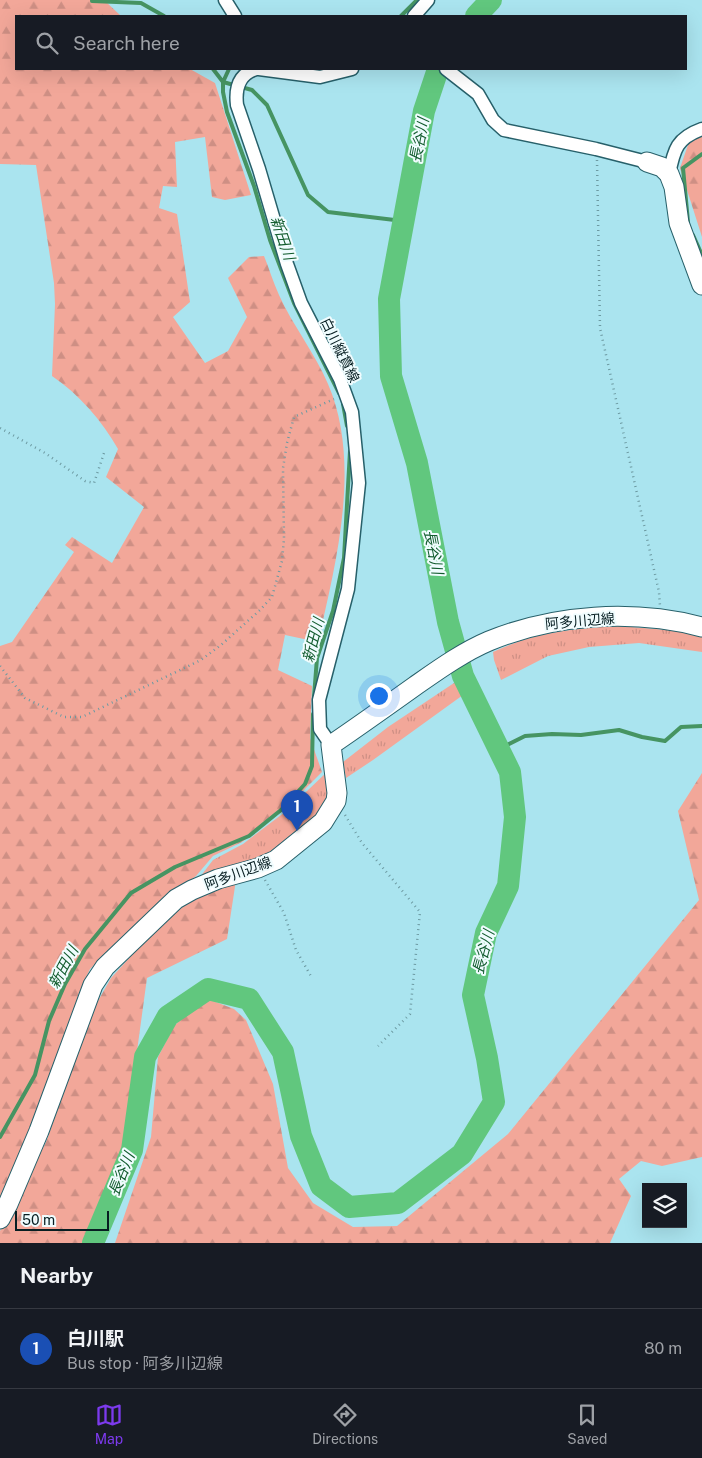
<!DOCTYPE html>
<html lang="en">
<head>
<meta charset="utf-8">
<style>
	:root { --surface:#171b24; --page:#20242c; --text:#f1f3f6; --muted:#9ea1a6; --line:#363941; --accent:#7c3aed }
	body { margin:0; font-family:"Public Sans","Noto Sans JP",sans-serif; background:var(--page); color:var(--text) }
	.controls { position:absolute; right:15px; bottom:15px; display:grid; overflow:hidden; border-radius:0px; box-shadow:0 5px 20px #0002 }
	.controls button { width:45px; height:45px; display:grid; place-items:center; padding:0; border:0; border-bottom:1px solid var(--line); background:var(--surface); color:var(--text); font:25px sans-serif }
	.scale { position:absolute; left:15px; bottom:12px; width:94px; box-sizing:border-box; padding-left:5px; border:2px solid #071e22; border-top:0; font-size:14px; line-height:18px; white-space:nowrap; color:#071e22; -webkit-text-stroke:4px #f0fcfe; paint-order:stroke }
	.you { position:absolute; left:378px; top:695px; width:18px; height:18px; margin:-12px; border:4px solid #fff; border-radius:50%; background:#1a73e8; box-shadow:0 0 0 8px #1a73e833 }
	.badge { display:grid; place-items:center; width:32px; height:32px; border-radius:50%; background:var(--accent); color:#fff; font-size:16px; font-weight:700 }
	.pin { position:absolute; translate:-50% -41px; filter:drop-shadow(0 1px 2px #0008) }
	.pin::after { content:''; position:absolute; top:26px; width:18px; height:15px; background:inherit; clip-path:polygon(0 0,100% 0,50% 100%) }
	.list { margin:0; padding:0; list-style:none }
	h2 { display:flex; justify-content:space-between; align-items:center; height:65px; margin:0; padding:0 20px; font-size:21px }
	h2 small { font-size:16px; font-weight:400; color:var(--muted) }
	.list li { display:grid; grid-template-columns:32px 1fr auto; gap:15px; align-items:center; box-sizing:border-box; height:80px; padding:0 20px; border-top:1px solid var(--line) }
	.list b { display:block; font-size:19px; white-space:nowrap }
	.list p { margin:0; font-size:16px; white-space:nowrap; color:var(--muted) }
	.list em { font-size:16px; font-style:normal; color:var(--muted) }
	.icon { flex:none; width:28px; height:28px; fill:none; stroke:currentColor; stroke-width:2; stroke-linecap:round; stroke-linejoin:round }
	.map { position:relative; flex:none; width:702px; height:1243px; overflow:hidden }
	.search { position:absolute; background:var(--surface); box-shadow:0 5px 20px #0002; left:15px; right:15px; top:15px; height:55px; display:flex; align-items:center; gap:12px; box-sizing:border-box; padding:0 18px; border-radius:0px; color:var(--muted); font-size:19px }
	.sheet { height:145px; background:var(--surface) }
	nav { display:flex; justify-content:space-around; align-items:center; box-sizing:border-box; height:70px; border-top:1px solid var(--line); background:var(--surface); font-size:14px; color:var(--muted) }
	nav a { display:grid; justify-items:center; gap:2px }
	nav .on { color:var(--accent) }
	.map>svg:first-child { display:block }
	.grass { fill:url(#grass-tufts) }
	.forest { fill:url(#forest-firs) }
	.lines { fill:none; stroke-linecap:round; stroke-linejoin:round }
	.stream { stroke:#469462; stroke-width:4 }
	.river { stroke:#61c77e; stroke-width:22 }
	.street-casing { stroke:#27606a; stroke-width:15 }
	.secondary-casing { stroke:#27606a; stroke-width:21 }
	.path { stroke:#6d9aa2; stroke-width:2.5; stroke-dasharray:1 4; stroke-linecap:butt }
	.street { stroke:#fff; stroke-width:12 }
	.secondary { stroke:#fff; stroke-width:19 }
	.labels { text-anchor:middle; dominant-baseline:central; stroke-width:4; stroke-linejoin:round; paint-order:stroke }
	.street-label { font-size:14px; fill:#071e22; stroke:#f0fcfe }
	.water-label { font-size:15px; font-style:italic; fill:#125c2e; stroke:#f0fcfe }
</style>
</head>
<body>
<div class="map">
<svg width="702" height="1243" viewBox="0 0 702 1243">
	<defs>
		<pattern id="grass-tufts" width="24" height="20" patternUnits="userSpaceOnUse" patternTransform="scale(1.25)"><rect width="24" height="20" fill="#f2a799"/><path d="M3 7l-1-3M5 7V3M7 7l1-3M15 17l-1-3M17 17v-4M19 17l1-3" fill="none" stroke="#ce8f84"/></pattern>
		<pattern id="forest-firs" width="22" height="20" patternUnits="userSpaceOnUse" patternTransform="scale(1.25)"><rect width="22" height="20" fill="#f2a799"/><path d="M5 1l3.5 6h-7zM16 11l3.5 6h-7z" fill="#ce8f84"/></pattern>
	</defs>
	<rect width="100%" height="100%" fill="#aae4ef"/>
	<path class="grass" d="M620,626L679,631L702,637V652L639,643L589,647L548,656L501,680L494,660L493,652C535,632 575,628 620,626Z
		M457,681L463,695L373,760L346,778L343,762L388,727Z
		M329,770L330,793L323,810L280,849L260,860L200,877L213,860L243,844L285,812Z"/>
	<path class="forest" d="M0,0H104L121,16H16V69H190L215,83L251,195L225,200L212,197L205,137L175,142L177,187L163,186L159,208L177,214L190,302L173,317L205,363L228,351L247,317L228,278L249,257L264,256C269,268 273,282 279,295C293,326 315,353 328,384C362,463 336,563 318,642L285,635L278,670L312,686L310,738L322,772L285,809L242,842L213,856L196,876L146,914L90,969L79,993L39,1117L10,1182L0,1198V646L12,642L74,552L65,545L72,537L112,563L144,507L106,477L118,449C102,421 79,394 52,376L55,304L54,283L36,165L0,164Z
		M702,132V237L680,168L689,142Z
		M702,773V1157L662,1166L641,1161L619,1179L631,1196L610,1243H115L151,1137L158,1057L174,1026L192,1009L208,999L234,1009L246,1020L273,1084L288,1168L313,1203L353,1227L397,1226L508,1134L699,900L678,811Z
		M236,880L227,939L147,978L125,1139L105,1195L84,1243H0V1231L46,1142L94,1008L111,978L153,932L193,898Z"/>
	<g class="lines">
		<path class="stream" d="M92,1L141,3L164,16
			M401,16L417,0
			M213,69L223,82L252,90L267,105L308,195L328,212L403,221
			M229,69L223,82V92L227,112L254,186L270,240L294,303L339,393
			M309,69H324
			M688,222L683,168L702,154
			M693,235L702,255
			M343,404L347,426
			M314,697L317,658L333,611L344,558L350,451
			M499,749L525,736L552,734L581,735L619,730L642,737L665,741L681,727L702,726
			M0,1137L35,1075L49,1021L65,984L85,949L131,893L175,867L249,836L281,810L305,784L312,766L313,714"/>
		<path class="river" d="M476,16L491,0
			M93,1243L132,1150L145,1057L168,1016L208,989L249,999L283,1052L301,1136L321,1186L349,1207L398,1203L462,1154L494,1102L487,1058L473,995L486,933L508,886L515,817L510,772L463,676L448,622L417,463L391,376L389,299L424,111L438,69"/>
		<g class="street-casing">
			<path id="street" d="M225,0L235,16
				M414,16L428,0
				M256,69C239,74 235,88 237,105L259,169L287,264L301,303L340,379L352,412L359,483L348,589L319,700L320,729L331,745
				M259,69L320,77L352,69
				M446,69L478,94L493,120L504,130L596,149L647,162
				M669,174C674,149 677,138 702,129"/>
		</g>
		<g class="secondary-casing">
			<path id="secondary" d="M647,162L662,167L669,174L674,187L679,223L702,285
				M0,1219L8,1204L39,1131L93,985L105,967L176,899L192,890L218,879L258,868L276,860L323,822L336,801L337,793L331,745C359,726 387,706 415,686C438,670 463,652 489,641C555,614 633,609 702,627"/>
		</g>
		<path class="path" d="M597,160L600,328L659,592L660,606
			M0,428L45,453L85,481L94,483L104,453
			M0,666L25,698L64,717H82L201,660L221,645L260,610L272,597L282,561L284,539L283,468L287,443L294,417L334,399
			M345,815L362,843L420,912L410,1014L378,1046
			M265,880L284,913L296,950L312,978"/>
		<use href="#street" class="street"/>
		<use href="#secondary" class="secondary"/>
	</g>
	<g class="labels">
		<g class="street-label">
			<text transform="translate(340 350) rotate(64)">白川縦貫線</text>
			<text transform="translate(580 621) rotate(-5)">阿多川辺線</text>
			<text transform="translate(238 873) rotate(-20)">阿多川辺線</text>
		</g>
		<g class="water-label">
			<text transform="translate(419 140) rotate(-79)">長谷川</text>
			<text transform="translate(283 238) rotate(71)">新田川</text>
			<text transform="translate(434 552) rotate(79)">長谷川</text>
			<text transform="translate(313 640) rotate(-75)">新田川</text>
			<text transform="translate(483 952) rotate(-75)">長谷川</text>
			<text transform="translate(63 967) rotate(-62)">新田川</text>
			<text transform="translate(121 1174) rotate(-68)">長谷川</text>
		</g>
	</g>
</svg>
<div class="controls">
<button><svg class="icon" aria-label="layers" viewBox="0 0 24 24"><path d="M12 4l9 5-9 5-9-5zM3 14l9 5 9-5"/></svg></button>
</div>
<div class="scale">50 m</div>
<div class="you"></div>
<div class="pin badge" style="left:297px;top:831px;background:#1a4fb4">1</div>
<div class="search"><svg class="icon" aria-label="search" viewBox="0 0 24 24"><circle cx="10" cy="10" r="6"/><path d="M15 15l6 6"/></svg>Search here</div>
</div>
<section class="sheet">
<h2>Nearby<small></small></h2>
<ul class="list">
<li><span class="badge" style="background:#1a4fb4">1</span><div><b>白川駅</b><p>Bus stop · 阿多川辺線</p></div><em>80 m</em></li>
</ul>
</section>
<nav>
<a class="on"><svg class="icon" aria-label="map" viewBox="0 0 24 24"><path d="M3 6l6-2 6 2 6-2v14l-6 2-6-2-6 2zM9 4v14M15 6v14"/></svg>Map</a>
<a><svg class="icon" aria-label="directions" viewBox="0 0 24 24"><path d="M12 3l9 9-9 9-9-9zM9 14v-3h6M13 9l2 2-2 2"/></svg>Directions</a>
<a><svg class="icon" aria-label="saved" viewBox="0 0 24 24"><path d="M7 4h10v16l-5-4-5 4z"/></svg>Saved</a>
</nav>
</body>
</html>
